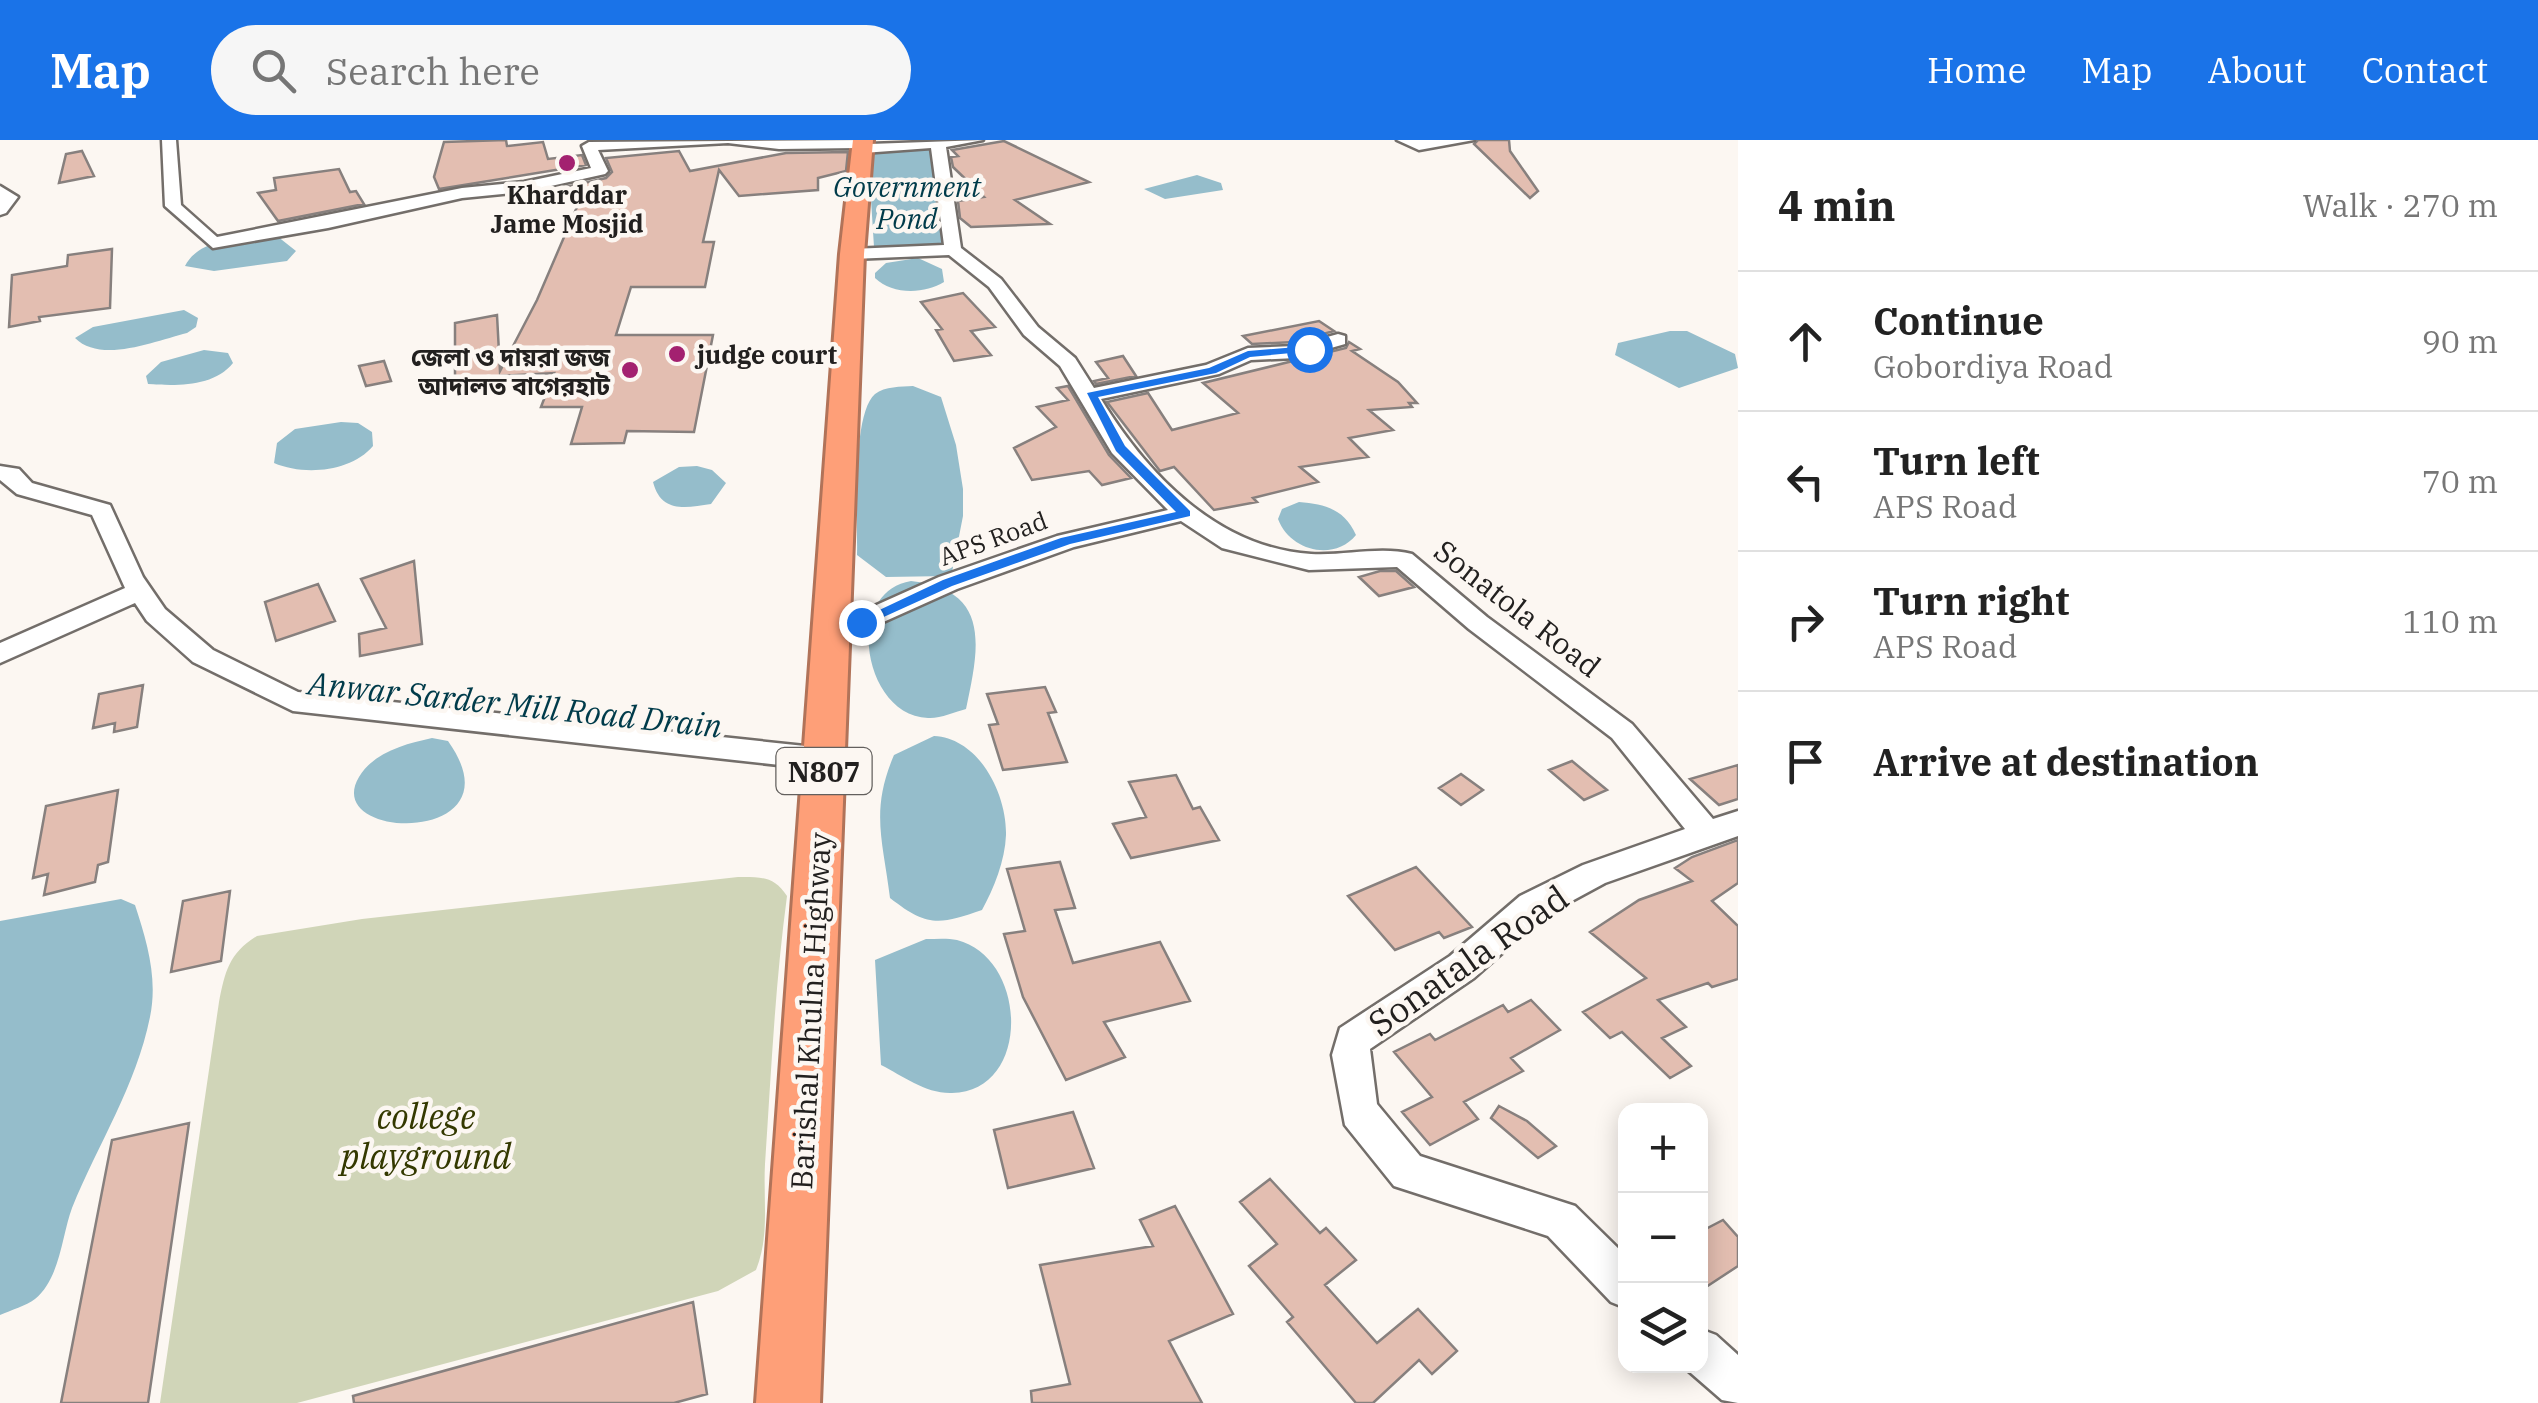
<!DOCTYPE html>
<html lang="en">
<head>
<meta charset="utf-8">
<style>
	:root { --surface:#fff; --page:#f6f6f6; --text:#222; --muted:#767676; --line:#e0e0e0; --accent:#1a73e8 }
	body { margin:0; font-family:"IBM Plex Serif","Noto Sans Bengali",serif; background:var(--page); color:var(--text) }
	.controls { position:absolute; right:30px; bottom:30px; display:grid; overflow:hidden; border-radius:20px; box-shadow:0 5px 25px #0003 }
	.controls button { width:90px; height:90px; display:grid; place-items:center; padding:0; border:0; border-bottom:2px solid var(--line); background:var(--surface); color:var(--text); font:50px sans-serif }
	.stop { position:absolute; width:30px; height:30px; margin:-22px; border:8px solid #1a73e8; border-radius:50%; background:#fff }
	.stop.end { background:#1a73e8; border-color:#fff; box-shadow:0 2px 10px #0008 }
	.list { margin:0; padding:0; list-style:none }
	h2 { display:flex; justify-content:space-between; align-items:center; height:130px; margin:0; padding:0 40px; font-size:42px }
	h2 small { font-size:32px; font-weight:400; color:var(--muted) }
	.list li { display:grid; grid-template-columns:65px 1fr auto; gap:30px; align-items:center; box-sizing:border-box; height:140px; padding:0 40px; border-top:2px solid var(--line) }
	.list b { display:block; font-size:38px; white-space:nowrap }
	.list p { margin:0; font-size:32px; white-space:nowrap; color:var(--muted) }
	.list em { font-size:32px; font-style:normal; color:var(--muted) }
	.icon { flex:none; width:55px; height:55px; fill:none; stroke:currentColor; stroke-width:2; stroke-linecap:round; stroke-linejoin:round }
	.map { position:relative; flex:none; width:1738px; height:1263px; overflow:hidden }
	header { display:flex; align-items:center; gap:60px; box-sizing:border-box; height:140px; padding:0 50px; background:var(--accent); color:#fff }
	header strong { font-size:48px }
	nav { display:flex; gap:55px; margin-inline-start:auto; font-size:35px }
	.search { width:700px; height:90px; background:var(--page); display:flex; align-items:center; gap:25px; box-sizing:border-box; padding:0 35px; border-radius:55px; color:var(--muted); font-size:38px }
	main { display:flex }
	aside { flex:1; background:var(--surface) }
	.map>svg:first-child { display:block }
	.green { fill:#d0d5b8 }
	.water { fill:#95bdcb }
	.building { fill:#e3beb1; stroke:#87807e; stroke-width:2.5 }
	.lines { fill:none; stroke-linecap:round; stroke-linejoin:round }
	.minor-casing { stroke:#736e6a; stroke-width:5 }
	.highway-casing { stroke:#b17359; stroke-width:6 }
	.minor { fill:#fff; fill-rule:evenodd }
	.highway { fill:#fe9f78; fill-rule:evenodd }
	.route { fill:#1a73e8 }
	.poi-dot { fill:#a32170; stroke:#fcf7f2; stroke-width:4 }
	.labels { text-anchor:middle; dominant-baseline:central; stroke-width:9; stroke-linejoin:round; paint-order:stroke }
	.far-poi-label { font-size:25px; font-weight:bold; fill:#22201f; stroke:#fcf7f2 }
	.far-street-label { font-size:25px; fill:#22201f; stroke:#fcf7f2 }
	.far-water-label { font-size:28px; font-style:italic; fill:#003b4a; stroke:#fcf7f2 }
	.shield { fill:#fcf7f2; stroke:#63605e; stroke-width:2.5 }
	.shield-label { font-size:28px; font-weight:bold; fill:#22201f }
	.street-label { font-size:30px; fill:#22201f; stroke:#fcf7f2 }
	.water-label { font-size:32px; font-style:italic; fill:#003b4a; stroke:#fcf7f2 }
	.near-street-label { font-size:35px; fill:#22201f; stroke:#fcf7f2 }
	.near-park-label { font-size:35px; font-style:italic; fill:#343900; stroke:#fcf7f2 }
</style>
</head>
<body>
<header>
<strong>Map</strong>
<div class="search"><svg class="icon" aria-label="search" viewBox="0 0 24 24"><circle cx="10" cy="10" r="6"/><path d="M15 15l6 6"/></svg>Search here</div>
<nav><a>Home</a><a>Map</a><a>About</a><a>Contact</a></nav>
</header>
<main>
<div class="map">
<svg width="1738" height="1263" viewBox="0 0 1738 1263">
	<rect width="100%" height="100%" fill="#fcf7f2"/>
	<path class="green" d="M738,737C761,737 774,736 787,756C775,845 771,935 765,1024C763,1061 770,1095 756,1130L718,1151L297,1263H160L219,862C225,832 229,813 257,796L362,779Z"/>
	<path class="water" d="M935,8L949,107H874L868,12Z
		M1197,35L1221,43L1223,50L1165,59L1144,49Z
		M277,96L296,111L287,121L214,131L185,126C201,95 247,99 277,96Z
		M918,118L942,129L944,142C925,154 892,155 875,138V133L886,123Z
		M184,170L198,178L196,187L187,193C155,201 101,224 75,198L93,187Z
		M1670,191H1687L1735,214L1738,228L1679,248L1615,215L1618,203Z
		M204,210L228,213L233,223C214,247 176,246 148,244L146,236L161,222Z
		M913,246L941,257L956,305L963,349V376L952,432L948,436L886,437L857,415C858,382 851,275 875,254C885,246 901,247 913,246Z
		M341,282L358,283L372,292L373,306C351,332 304,336 274,323L277,303L295,289Z
		M697,326L712,330L726,343L711,364C685,368 661,373 653,342L679,327Z
		M1299,362C1326,364 1345,370 1356,395C1334,422 1290,411 1278,379L1282,369Z
		M911,441C992,450 979,508 966,569C955,572 939,579 928,578C863,576 843,452 911,441Z
		M934,596C979,598 1007,654 1006,695C1005,721 994,748 982,770C939,785 927,787 890,758C883,700 870,671 894,615Z
		M432,598L448,601C523,706 320,702 359,637C374,612 405,604 432,598Z
		M121,759L135,765C147,802 158,838 150,877C136,946 98,1004 72,1068C62,1095 60,1139 35,1159C26,1166 11,1170 0,1175V781Z
		M926,799C936,799 948,798 957,800C1028,818 1032,951 952,953C926,954 903,936 881,925L875,820Z"/>
	<path class="building" d="M506,0L507,6L543,2L548,19L582,15L586,25L439,49L434,37L444,2Z
		M1478,0H1509L1510,11L1538,51L1530,58L1474,4Z
		M1004,1L1089,42L1015,60L1050,84L971,87L960,78L958,61L984,57L953,27L951,17L958,16L952,10Z
		M82,11L94,36L59,43L66,14Z
		M679,11L690,31L786,13L848,12L846,31L818,38V50L739,56L719,30L703,102H714L705,147H631L616,195H713L694,292L627,291L624,303L571,304L582,267H541L554,233L500,236L473,244L469,239L455,243V183L497,175L500,231L537,160L580,60L541,63L543,52L606,38L612,32L606,18Z
		M339,29L350,52L356,51L364,64L278,81L258,53L276,50L274,38Z
		M112,109L110,168L39,177L40,181L9,187L12,135L67,126L68,115Z
		M963,153L995,187L971,191L991,215L954,221L936,190L942,189L921,162Z
		M1319,181L1334,191L1294,202L1252,204L1243,196Z
		M1349,202L1360,209L1352,211L1398,242L1417,263H1409L1412,267L1369,270L1393,290L1349,298L1368,317L1300,327L1318,342L1253,358L1257,362L1214,370L1174,327L1160,331L1107,262L1148,253L1172,290L1238,273L1203,243L1346,208Z
		M1123,216L1136,236L1096,244L1094,241L1108,238L1096,222Z
		M384,221L391,241L366,246L359,226Z
		M1068,246L1109,315L1131,338L1102,345L1089,331L1032,340L1014,308L1056,287L1037,267L1068,260L1057,248Z
		M414,421L422,504L360,516L359,494L386,488L361,439Z
		M1380,431H1396L1414,447L1379,456L1359,437Z
		M318,444L335,481L276,501L265,462Z
		M143,545L137,587L114,592L115,583L93,588L99,554Z
		M1045,547L1056,572L1048,573L1067,622L1003,630L989,585L998,584L987,554Z
		M1572,621L1607,650L1584,660L1549,630Z
		M1738,625V659L1719,665L1690,639Z
		M1461,634L1483,650L1461,665L1439,648Z
		M1176,635L1193,669L1200,667L1219,700L1131,718L1113,684L1146,677L1129,642Z
		M118,650L108,722L98,725L95,742L44,755L48,734L33,738L46,666Z
		M1738,700V743L1712,761L1738,786V839L1712,847L1708,843L1658,860L1686,887L1662,898L1691,926L1670,938L1622,892L1610,898L1583,872L1646,838L1590,792L1639,760L1692,741L1675,728L1692,717Z
		M1060,722L1075,768L1055,770L1073,823L1160,802L1190,861L1104,882L1125,917L1066,940L1023,857L1004,794L1025,791L1007,729Z
		M1416,727L1472,787L1444,798L1439,792L1395,810L1348,756Z
		M230,751L221,821L171,832L183,761Z
		M1531,860L1560,890L1511,918L1523,931L1464,962L1478,979L1430,1005L1402,972L1432,957L1394,912L1430,894L1435,900L1503,865L1508,872Z
		M1499,966L1527,981L1556,1006L1538,1018L1491,978Z
		M1073,972L1094,1028L1008,1048L994,990Z
		M189,983L148,1263H61L112,1000Z
		M1270,1039L1320,1093L1326,1088L1356,1120L1325,1145L1377,1203L1418,1169L1457,1211L1432,1234L1419,1220L1373,1263H1356L1287,1182L1293,1177L1249,1126L1277,1104L1240,1062Z
		M1175,1066L1233,1174L1169,1201L1202,1263H1032L1031,1251L1070,1244L1040,1125L1153,1106L1140,1080Z
		M1723,1080L1738,1097V1126L1700,1151V1092Z
		M693,1162L707,1254L674,1263H354L353,1256Z"/>
	<g class="lines">
		<g class="minor-casing">
			<path id="minor" d="M162,0H176L181,65L217,97L462,48L524,42L591,28L582,6L589,2L868,0L870,4L983,0L946,7L961,108L1001,139L1038,187L1075,218L1094,248L1206,225L1248,208L1295,206L1338,194L1345,196V204L1296,218L1251,220L1219,234L1101,259C1147,334 1217,408 1311,414C1344,416 1380,406 1412,414L1487,477L1632,584L1713,679L1738,671V696L1605,743L1544,776L1474,838L1370,909L1377,964L1420,1016L1575,1066L1626,1116V1168L1611,1162L1548,1096L1394,1046L1345,985L1332,915L1340,888L1450,816L1520,756L1583,725L1685,689L1612,598L1469,489L1397,427L1309,430L1222,408L1181,381L1074,407L957,449L841,501H823L819,495L823,489L939,437L1057,396L1168,370L1112,313L1060,226L1024,195L989,147L949,115L852,119L843,114L852,109L944,105L931,8L863,13L857,8L779,9L728,3L598,10L608,31L605,34L524,52L462,58L328,88L213,108L165,66Z
				M1397,0H1474L1419,10Z
				M0,46L18,57L6,73L0,75Z
				M0,326L19,329L32,343L110,365L143,437L165,469L213,510L298,552L824,608L834,611L839,619L834,627L824,630L293,571L193,522L147,481L135,463L0,523V503L125,448L92,375L17,354L0,340Z
				M1700,1189L1716,1195L1738,1215V1263L1722,1260L1684,1227L1700,1226Z"/>
		</g>
		<g class="highway-casing">
			<path id="highway" d="M853,0H873L864,114L820,1263H756L840,114Z"/>
		</g>
		<use href="#minor" class="minor"/>
		<use href="#highway" class="highway"/>
	</g>
	<path class="route" d="M1309,206L1313,211L1250,217L1216,233L1098,257L1125,306L1190,371V376L1070,404L952,446L866,485L854,482L943,440L1061,398L1176,372L1116,311L1087,253L1209,228L1248,211Z"/>
	<g class="poi-dot">
		<circle cx="567" cy="23" r="10"/>
		<circle cx="677" cy="214" r="10"/>
		<circle cx="630" cy="230" r="10"/>
	</g>
	<g class="labels">
		<g class="far-poi-label">
			<text x="567" y="54">Kharddar<tspan x="567" dy="29">Jame Mosjid</tspan></text>
			<text x="697" y="214" text-anchor="start">judge court</text>
			<text x="610" y="216" text-anchor="end">জেলা ও দায়রা জজ<tspan x="610" dy="29">আদালত বাগেরহাট</tspan></text>
		</g>
		<g class="far-street-label">
			<text transform="translate(993 398) rotate(-20)">APS Road</text>
		</g>
		<g class="far-water-label">
			<text x="907" y="46">Government<tspan x="907" dy="32">Pond</tspan></text>
		</g>
		<rect class="shield" x="776.5" y="608" width="95" height="46" rx="8"/>
		<g class="shield-label">
			<text x="824" y="631">N807</text>
		</g>
		<g class="street-label">
			<text transform="translate(1518 468) rotate(38)">Sonatola Road</text>
			<text transform="translate(810 871) rotate(-87)">Barishal Khulna Highway</text>
		</g>
		<g class="water-label">
			<text transform="translate(515 564) rotate(6)">Anwar Sarder Mill Road Drain</text>
		</g>
		<g class="near-street-label">
			<text transform="translate(1468 820) rotate(-35)">Sonatala Road</text>
		</g>
		<g class="near-park-label">
			<text x="426" y="976">college<tspan x="426" dy="40">playground</tspan></text>
		</g>
	</g>
</svg>
<div class="controls">
<button>+</button>
<button>−</button>
<button><svg class="icon" aria-label="layers" viewBox="0 0 24 24"><path d="M12 4l9 5-9 5-9-5zM3 14l9 5 9-5"/></svg></button>
</div>
<div class="stop" style="left:1309px;top:209px"></div>
<div class="stop end" style="left:861px;top:482px"></div>
</div>
<aside>
<h2>4 min<small>Walk · 270 m</small></h2>
<ul class="list">
<li><svg class="icon" aria-label="ahead" viewBox="0 0 24 24"><path d="M12 20V5M6 11l6-6 6 6"/></svg><div><b>Continue</b><p>Gobordiya Road</p></div><em>90 m</em></li>
<li><svg class="icon" aria-label="left" viewBox="0 0 24 24"><path d="M17 20v-9H6M10 6l-5 5 5 5"/></svg><div><b>Turn left</b><p>APS Road</p></div><em>70 m</em></li>
<li><svg class="icon" aria-label="right" viewBox="0 0 24 24"><path d="M7 20v-9h11M14 6l5 5-5 5"/></svg><div><b>Turn right</b><p>APS Road</p></div><em>110 m</em></li>
<li><svg class="icon" aria-label="arrive" viewBox="0 0 24 24"><path d="M6 21V4h12l-3 4 3 4H6"/></svg><div><b>Arrive at destination</b></div></li>
</ul>
</aside>
</main>
</body>
</html>
